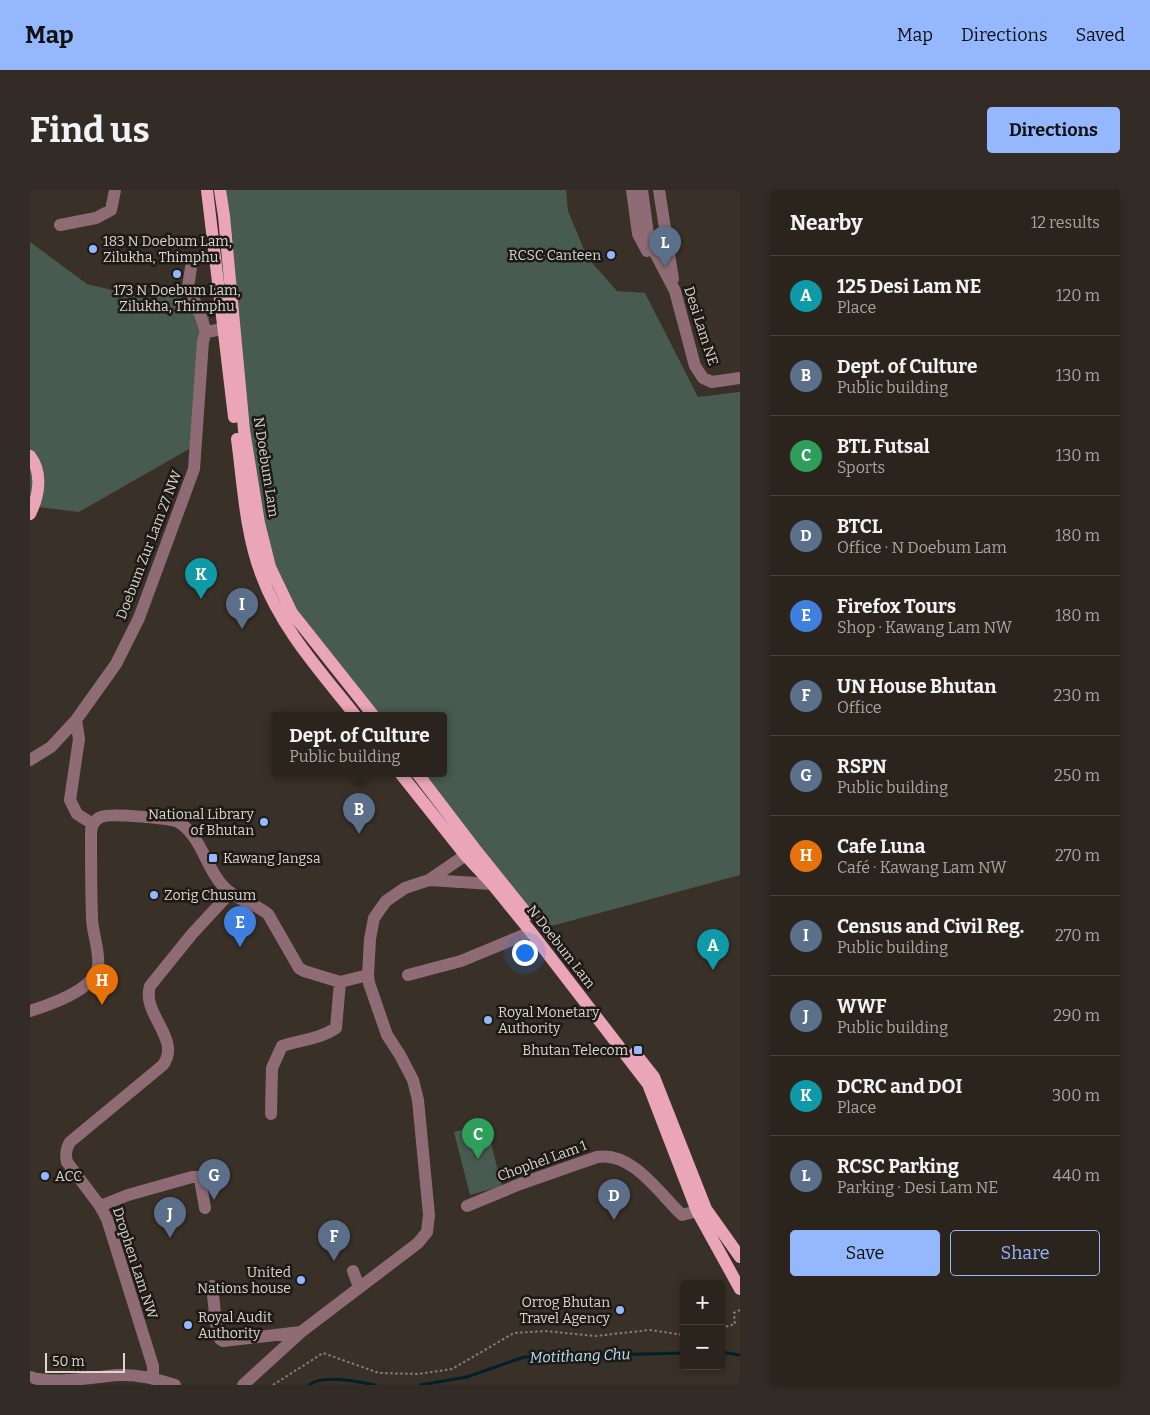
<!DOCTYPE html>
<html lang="en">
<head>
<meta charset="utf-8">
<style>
	:root { --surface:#2b241d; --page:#332c26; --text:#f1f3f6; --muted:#a6a4a4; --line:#47413b; --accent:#94b7fd }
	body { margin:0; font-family:Bitter,serif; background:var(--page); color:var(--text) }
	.controls { position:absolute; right:15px; bottom:15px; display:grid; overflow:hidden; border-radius:5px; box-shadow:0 2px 8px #0003 }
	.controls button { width:45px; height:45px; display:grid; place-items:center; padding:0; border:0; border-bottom:1px solid var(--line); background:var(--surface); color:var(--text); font:25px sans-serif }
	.scale { position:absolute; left:15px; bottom:12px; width:80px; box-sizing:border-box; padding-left:5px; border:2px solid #dcd6d1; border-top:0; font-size:14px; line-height:18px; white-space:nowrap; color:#dcd6d1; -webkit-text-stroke:4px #1d1915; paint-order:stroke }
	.you { position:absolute; left:494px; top:762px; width:18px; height:18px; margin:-12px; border:4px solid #fff; border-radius:50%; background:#1a73e8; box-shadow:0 0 0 8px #1a73e833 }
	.badge { display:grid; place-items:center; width:32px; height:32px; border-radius:50%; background:var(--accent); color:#fff; font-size:16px; font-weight:700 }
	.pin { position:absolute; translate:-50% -41px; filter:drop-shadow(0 1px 2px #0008) }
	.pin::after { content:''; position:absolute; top:26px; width:18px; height:15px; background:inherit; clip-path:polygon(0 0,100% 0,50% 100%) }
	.popup { position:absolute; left:242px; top:522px; width:175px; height:65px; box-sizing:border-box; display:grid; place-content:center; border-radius:5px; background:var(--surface); filter:drop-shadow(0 1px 4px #0005); font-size:16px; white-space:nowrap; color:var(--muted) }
	.popup b { font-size:19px; color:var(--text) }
	.popup::after { content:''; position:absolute; left:50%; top:100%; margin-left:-10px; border:10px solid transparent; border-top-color:var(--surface) }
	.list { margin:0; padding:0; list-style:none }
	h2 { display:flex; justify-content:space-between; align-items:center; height:65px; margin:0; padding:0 20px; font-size:21px }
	h2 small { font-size:16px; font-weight:400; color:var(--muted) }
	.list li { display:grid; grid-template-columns:32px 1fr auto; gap:15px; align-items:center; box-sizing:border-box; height:80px; padding:0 20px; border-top:1px solid var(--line) }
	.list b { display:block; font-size:19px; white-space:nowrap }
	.list p { margin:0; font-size:16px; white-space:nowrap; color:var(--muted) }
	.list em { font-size:16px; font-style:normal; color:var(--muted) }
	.actions { display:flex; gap:10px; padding:15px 20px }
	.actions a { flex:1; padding:11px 0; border:1px solid var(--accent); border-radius:5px; text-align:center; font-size:18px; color:var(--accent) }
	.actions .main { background:var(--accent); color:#111 }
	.map { position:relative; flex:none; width:710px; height:1195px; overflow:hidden; border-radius:5px }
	header { display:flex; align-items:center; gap:30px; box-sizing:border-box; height:70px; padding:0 25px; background:var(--accent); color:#111 }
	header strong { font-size:24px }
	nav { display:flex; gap:28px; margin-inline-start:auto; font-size:18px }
	.intro { display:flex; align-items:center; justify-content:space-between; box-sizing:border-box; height:120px; padding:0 30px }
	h1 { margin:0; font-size:35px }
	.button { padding:12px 22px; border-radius:5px; background:var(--accent); color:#111; font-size:18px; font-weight:700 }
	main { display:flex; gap:30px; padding:0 30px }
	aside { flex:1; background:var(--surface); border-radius:5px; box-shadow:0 2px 8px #0003 }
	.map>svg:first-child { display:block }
	.green { fill:#485b50 }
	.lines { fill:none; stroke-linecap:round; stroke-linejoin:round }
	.stream { stroke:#02202c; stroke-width:3 }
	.path { stroke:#867e77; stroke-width:2; stroke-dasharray:2.5 2.5; stroke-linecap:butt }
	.minor { stroke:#8f6c75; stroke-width:12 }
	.major { stroke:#eba5b8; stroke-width:12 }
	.poi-dot { fill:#94b7fd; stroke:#1d1915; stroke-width:2 }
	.labels { text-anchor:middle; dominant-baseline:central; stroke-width:5; stroke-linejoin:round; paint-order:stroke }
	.poi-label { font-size:14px; fill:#dcd6d1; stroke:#1d1915; text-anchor:start }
	.street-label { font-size:14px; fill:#dcd6d1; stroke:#1d1915 }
	.water-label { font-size:15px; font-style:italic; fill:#b4e3fa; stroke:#1d1915 }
</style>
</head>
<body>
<header>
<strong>Map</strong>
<nav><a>Map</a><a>Directions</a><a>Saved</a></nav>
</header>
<div class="intro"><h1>Find us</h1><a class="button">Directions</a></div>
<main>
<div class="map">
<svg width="710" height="1195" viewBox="0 0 710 1195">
	<rect width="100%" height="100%" fill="#393027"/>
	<path class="green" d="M191,0H536L538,21L557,67L587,101L615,103L668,207L710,202V685L514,738L389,583H413V525H342L268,433L235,365Z
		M0,52L57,94L114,108L142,104L180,118L166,255L49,322L0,316Z
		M456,934L472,996L440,1005L424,942Z"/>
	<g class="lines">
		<path class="stream" d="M691,1162L710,1165
			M279,1195C292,1184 329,1192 345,1195
			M390,1195L437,1187L494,1167L654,1163"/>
		<path class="path" d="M691,1138L705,1134L704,1123L710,1120
			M243,1195L293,1163L349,1183L388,1184L422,1179L484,1143L515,1141L565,1146L620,1140L654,1145"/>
		<path class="minor" d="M602,0L608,44L617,61
			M612,0L619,51L645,101L665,176L673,188L682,192L710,188
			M629,0L643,89
			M30,35L66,28L81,20L85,0
			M162,71L158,97L168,118L176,142
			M46,530L49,549L40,610L47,624L63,634
			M0,570L21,557L46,530L86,474L109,428L164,279L173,151L176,142L204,137
			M399,690L462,694L468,691
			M378,785L431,771L501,742
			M0,821C19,815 65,800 68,776C70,760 62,743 62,727C61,699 61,671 61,643C61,636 64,630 71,627C80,623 142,628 150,633C172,648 176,678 193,696C205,710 225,713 238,724L269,778L274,781L310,792L338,785
			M241,924L242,878L252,856C270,850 290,849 306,838L310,792
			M70,1016L98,1005L162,987H167L170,989L175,1018
			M437,1016L490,994L567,967C602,961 629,1003 652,1025L667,1021
			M323,1081L329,1097
			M182,1096L187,1142L190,1149L193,1151L271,1142
			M0,1187C23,1195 62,1187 88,1185C108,1184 126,1189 145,1195
			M123,1188V1176L77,1029L70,1016L37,972C35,964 36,959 40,952L133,875C152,849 111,824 120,796L162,744L200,703
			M213,1195L271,1142L388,1053L397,1042L399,1025L388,910L383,890L370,865L357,845L339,793L338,785L340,749L344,728L356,711L375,698L399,690L443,660"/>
		<path class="major" d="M177,0L204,227
			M190,0L194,26L214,240L229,333L240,377L262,423L343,525
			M207,249C213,294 215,341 231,384C250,437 290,481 325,525
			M0,266C13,283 9,306 0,324
			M370,583L436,666L462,694L501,742L618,894L667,1021L710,1099
			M387,583L445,659L498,725
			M605,863L624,887L676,1019L710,1067"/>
	</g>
	<g class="poi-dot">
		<circle cx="63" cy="59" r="5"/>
		<circle cx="581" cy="65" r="5"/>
		<circle cx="147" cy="84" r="5"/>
		<circle cx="234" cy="632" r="5"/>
		<rect x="178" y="663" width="10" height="10" rx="2.5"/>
		<circle cx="124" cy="705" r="5"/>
		<circle cx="458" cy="830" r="5"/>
		<rect x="603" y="855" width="10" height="10" rx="2.5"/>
		<circle cx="15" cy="986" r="5"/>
		<circle cx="271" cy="1090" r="5"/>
		<circle cx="590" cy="1120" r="5"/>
		<circle cx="158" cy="1135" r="5"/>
	</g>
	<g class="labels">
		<g class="poi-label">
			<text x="73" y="51">183 N Doebum Lam,<tspan x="73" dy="16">Zilukha, Thimphu</tspan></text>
			<text x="571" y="65" text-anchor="end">RCSC Canteen</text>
			<text x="147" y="100" text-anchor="middle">173 N Doebum Lam,<tspan x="147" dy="16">Zilukha, Thimphu</tspan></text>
			<text x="224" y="624" text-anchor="end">National Library<tspan x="224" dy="16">of Bhutan</tspan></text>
			<text x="193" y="668">Kawang Jangsa</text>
			<text x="134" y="705">Zorig Chusum</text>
			<text x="468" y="822">Royal Monetary<tspan x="468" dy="16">Authority</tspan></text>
			<text x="598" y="860" text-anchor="end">Bhutan Telecom</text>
			<text x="25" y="986">ACC</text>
			<text x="261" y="1082" text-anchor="end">United<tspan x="261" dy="16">Nations house</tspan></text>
			<text x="580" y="1112" text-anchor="end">Orrog Bhutan<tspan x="580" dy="16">Travel Agency</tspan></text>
			<text x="168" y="1127">Royal Audit<tspan x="168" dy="16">Authority</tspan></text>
		</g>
		<g class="street-label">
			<text transform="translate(671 136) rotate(72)">Desi Lam NE</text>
			<text transform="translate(236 277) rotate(81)">N Doebum Lam</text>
			<text transform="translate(119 355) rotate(-69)">Doebum Zur Lam 27 NW</text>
			<text transform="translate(531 757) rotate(52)">N Doebum Lam</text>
			<text transform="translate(512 971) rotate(-20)">Chophel Lam 1</text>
			<text transform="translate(105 1073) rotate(72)">Drophen Lam NW</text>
		</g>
		<g class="water-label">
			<text transform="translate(550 1166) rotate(-2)">Motithang Chu</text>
		</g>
	</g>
</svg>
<div class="controls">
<button>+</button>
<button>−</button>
</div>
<div class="scale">50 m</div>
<div class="you"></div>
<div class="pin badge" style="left:683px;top:780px;background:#0f9aa8">A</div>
<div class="pin badge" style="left:329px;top:644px;background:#5c6f8a">B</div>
<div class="popup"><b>Dept. of Culture</b>Public building</div>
<div class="pin badge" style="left:448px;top:969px;background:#2e9e5b">C</div>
<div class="pin badge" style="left:584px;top:1030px;background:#5c6f8a">D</div>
<div class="pin badge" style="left:210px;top:757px;background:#3f7fe0">E</div>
<div class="pin badge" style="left:304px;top:1071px;background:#5c6f8a">F</div>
<div class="pin badge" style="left:184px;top:1010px;background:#5c6f8a">G</div>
<div class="pin badge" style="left:72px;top:815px;background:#e8710a">H</div>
<div class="pin badge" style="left:212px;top:439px;background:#5c6f8a">I</div>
<div class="pin badge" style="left:140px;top:1048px;background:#5c6f8a">J</div>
<div class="pin badge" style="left:171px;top:409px;background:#0f9aa8">K</div>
<div class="pin badge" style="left:635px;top:77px;background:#5c6f8a">L</div>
</div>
<aside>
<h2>Nearby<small>12 results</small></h2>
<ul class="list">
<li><span class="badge" style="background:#0f9aa8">A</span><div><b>125 Desi Lam NE</b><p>Place</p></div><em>120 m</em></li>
<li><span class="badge" style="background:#5c6f8a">B</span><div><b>Dept. of Culture</b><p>Public building</p></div><em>130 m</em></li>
<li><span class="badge" style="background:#2e9e5b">C</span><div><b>BTL Futsal</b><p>Sports</p></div><em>130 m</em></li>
<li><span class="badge" style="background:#5c6f8a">D</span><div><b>BTCL</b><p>Office · N Doebum Lam</p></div><em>180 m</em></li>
<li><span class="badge" style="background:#3f7fe0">E</span><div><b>Firefox Tours</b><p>Shop · Kawang Lam NW</p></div><em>180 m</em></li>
<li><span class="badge" style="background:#5c6f8a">F</span><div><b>UN House Bhutan</b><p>Office</p></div><em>230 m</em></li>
<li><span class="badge" style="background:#5c6f8a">G</span><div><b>RSPN</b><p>Public building</p></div><em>250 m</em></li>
<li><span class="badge" style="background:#e8710a">H</span><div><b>Cafe Luna</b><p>Café · Kawang Lam NW</p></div><em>270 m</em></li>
<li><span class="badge" style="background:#5c6f8a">I</span><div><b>Census and Civil Reg.</b><p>Public building</p></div><em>270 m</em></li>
<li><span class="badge" style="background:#5c6f8a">J</span><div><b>WWF</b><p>Public building</p></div><em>290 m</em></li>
<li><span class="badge" style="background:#0f9aa8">K</span><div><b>DCRC and DOI</b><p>Place</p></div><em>300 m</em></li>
<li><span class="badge" style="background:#5c6f8a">L</span><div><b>RCSC Parking</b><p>Parking · Desi Lam NE</p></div><em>440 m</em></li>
</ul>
<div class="actions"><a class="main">Save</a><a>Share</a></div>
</aside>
</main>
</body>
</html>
